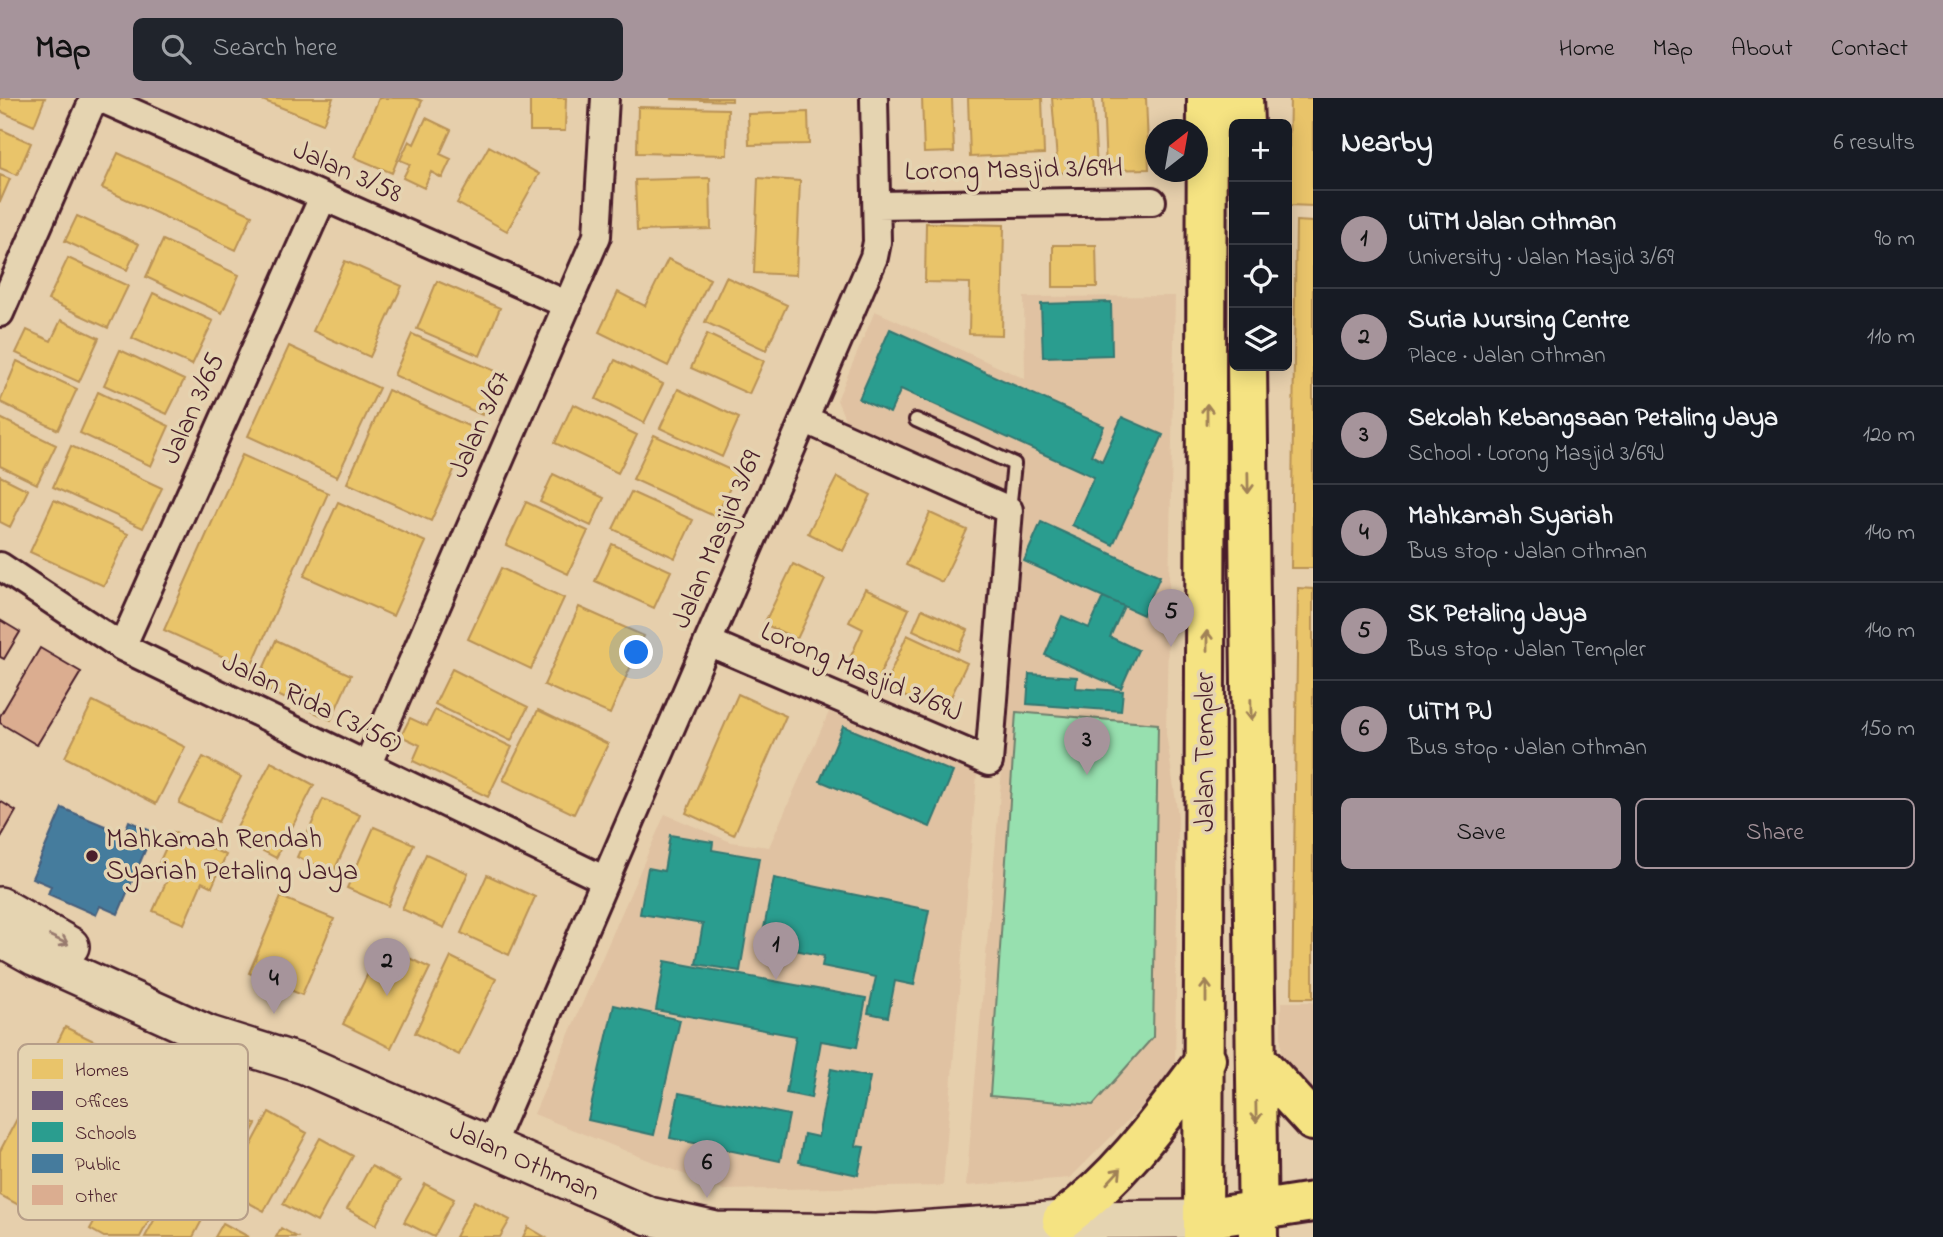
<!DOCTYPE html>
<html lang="en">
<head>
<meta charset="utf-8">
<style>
	:root { --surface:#171b24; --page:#20242c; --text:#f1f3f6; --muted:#9ea1a6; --line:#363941; --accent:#a6949b }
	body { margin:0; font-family:"Indie Flower",sans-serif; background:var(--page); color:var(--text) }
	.controls { position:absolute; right:21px; top:21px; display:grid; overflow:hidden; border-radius:10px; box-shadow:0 4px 18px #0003 }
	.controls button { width:63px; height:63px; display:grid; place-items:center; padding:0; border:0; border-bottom:2px solid var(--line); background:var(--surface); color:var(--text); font:35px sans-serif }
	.compass { position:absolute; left:1145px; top:21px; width:63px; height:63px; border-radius:50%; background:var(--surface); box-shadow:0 4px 18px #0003; rotate:31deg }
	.you { position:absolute; left:637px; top:555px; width:24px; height:24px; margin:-18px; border:5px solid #fff; border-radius:50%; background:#1a73e8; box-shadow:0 0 0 10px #1a73e833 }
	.badge { display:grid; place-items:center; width:46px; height:46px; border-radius:50%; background:var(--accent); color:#111; font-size:23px; font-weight:700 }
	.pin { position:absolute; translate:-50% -58px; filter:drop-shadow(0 2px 4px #0008) }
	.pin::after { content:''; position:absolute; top:37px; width:24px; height:21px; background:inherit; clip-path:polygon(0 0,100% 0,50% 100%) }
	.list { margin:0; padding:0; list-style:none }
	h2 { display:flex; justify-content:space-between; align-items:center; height:91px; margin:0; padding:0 28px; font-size:30px }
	h2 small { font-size:23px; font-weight:400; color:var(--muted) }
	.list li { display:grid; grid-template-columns:46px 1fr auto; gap:21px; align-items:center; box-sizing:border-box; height:98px; padding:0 28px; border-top:2px solid var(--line) }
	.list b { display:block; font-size:26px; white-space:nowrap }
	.list p { margin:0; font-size:23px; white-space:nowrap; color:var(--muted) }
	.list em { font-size:23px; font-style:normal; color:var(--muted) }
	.actions { display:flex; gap:14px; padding:21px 28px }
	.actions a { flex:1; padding:16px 0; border:2px solid var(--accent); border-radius:10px; text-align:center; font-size:24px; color:var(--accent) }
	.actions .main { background:var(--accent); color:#111 }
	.icon { flex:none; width:38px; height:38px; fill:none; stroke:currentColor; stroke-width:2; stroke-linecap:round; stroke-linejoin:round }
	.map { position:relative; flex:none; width:1313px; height:1139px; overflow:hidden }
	header { display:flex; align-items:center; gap:42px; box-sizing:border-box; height:98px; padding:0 35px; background:var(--accent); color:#111 }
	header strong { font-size:33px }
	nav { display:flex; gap:38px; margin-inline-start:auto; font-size:24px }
	.search { width:490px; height:63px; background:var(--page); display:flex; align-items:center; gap:18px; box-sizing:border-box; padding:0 24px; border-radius:10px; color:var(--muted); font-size:26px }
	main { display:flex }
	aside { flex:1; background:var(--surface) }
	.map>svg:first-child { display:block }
	.built { fill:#e0c2a2 }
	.green { fill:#97e0af; stroke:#70806d; stroke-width:2 }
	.homes { fill:#e9c46a; stroke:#b99257; stroke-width:2 }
	.schools { fill:#2a9d8f; stroke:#347771; stroke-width:2 }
	.public { fill:#457b9d; stroke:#465f7b; stroke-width:2 }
	.building { fill:#dbad90; stroke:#4a1f2b; stroke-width:2 }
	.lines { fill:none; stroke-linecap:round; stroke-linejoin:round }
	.lane-casing { stroke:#4a1f2b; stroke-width:18 }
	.street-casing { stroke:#4a1f2b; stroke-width:32 }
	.secondary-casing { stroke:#4a1f2b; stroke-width:42 }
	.primary-casing { stroke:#4a1f2b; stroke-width:44 }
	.lane { stroke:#e5d4b1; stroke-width:12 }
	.street { stroke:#e5d4b1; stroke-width:26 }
	.secondary { stroke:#e5d4b1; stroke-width:37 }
	.primary { stroke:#f5e382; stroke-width:38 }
	.oneway { stroke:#a08156 }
	.oneway2 { stroke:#987a6e }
	.poi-dot { fill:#4a1f2b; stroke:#e5d4b1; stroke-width:2.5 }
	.labels { text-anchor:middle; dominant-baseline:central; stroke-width:7; stroke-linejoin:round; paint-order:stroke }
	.street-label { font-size:28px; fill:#4a1f2b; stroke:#e5d4b1 }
	.poi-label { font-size:28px; fill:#4a1f2b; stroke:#e5d4b1; text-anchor:start }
	.key { fill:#e5d4b1; stroke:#b69e89; stroke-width:2 }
	.key-label { font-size:19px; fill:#4a1f2b }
</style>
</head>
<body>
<header>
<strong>Map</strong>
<div class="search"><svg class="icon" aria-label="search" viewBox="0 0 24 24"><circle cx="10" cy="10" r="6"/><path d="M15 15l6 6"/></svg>Search here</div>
<nav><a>Home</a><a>Map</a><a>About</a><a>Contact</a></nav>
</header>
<main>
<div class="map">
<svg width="1313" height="1139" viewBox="0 0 1313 1139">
	<rect width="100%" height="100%" fill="#e6cfac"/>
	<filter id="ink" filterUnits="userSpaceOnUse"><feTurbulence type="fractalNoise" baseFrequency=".0143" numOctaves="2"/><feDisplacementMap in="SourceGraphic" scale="14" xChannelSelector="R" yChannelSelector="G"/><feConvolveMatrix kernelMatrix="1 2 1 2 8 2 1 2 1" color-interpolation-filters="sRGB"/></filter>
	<g filter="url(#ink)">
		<path class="built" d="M1175,198L1166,635L1178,718L1175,975L1070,1080L966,1088L1025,406L847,326L837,302L875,213L1025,281L1024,199Z
			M829,614L977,676L943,1088L723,1092L534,1016L665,716L731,744L769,749Z
			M1281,904H1313V1005L1281,980Z"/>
		<path class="green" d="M1016,614L1158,626L1153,939L1093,1007L990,998Z"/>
		<path class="homes" d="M0,0H45L34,28L0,13Z
			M257,0H333L323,26Z
			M379,0H415L422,3L392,75L354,59Z
			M530,0H566L565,33H530Z
			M672,0H732V3L672,1Z
			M922,0H952L954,54L924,55Z
			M968,0H1042L1044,56L970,59Z
			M1052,0H1093L1097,72L1058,75Z
			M1103,0H1146L1149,71L1106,72Z
			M1290,0H1313V108L1288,107Z
			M638,9L728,11L727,57L637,55Z
			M808,14L809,46L749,47L748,16Z
			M426,20L451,32L440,56L451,61L442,80L431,74L424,90L403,80L410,66L400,62L409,43L414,46Z
			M0,31L31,45L17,77L0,70Z
			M489,48L539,76L507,133L457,105Z
			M118,55L252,117L236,152L102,90Z
			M0,77L10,81L0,104Z
			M710,80L711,131L637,133L635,82Z
			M758,80L800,83L796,177L754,175Z
			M77,118L139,146L127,172L65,143Z
			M1296,123L1313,124V470H1291Z
			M926,125L1004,127L1002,237L969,236L970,185L925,184Z
			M163,142L239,177L222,215L146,179Z
			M1053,147H1096L1097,189H1053Z
			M68,160L128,188L108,230L48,202Z
			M668,161L710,181L668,268L599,234L618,194L645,208Z
			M345,163L402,188L370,259L313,233Z
			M726,179L787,207L766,252L705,224Z
			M437,183L500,210L480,258L417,231Z
			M153,195L213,223L192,267L132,240Z
			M61,222L99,240L79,284L16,255L27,232L51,243Z
			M412,236L500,275L482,317L394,277Z
			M707,236L764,263L749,296L691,270Z
			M289,248L379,290L337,379L248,338Z
			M120,252L184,282L167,316L104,287Z
			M615,262L663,286L644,325L596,301Z
			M17,263L77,291L58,332L0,304Z
			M678,291L739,320L722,359L660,330Z
			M388,292L473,330L431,423L347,385Z
			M98,294L169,328L151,368L80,335Z
			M573,306L637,337L618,375L555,345Z
			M0,320L56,347L37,386L0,368Z
			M654,337L737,375L716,419L633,381Z
			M71,348L162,390L143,430L53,389Z
			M242,357L328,395L250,571L164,532Z
			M553,376L604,400L591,428L540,404Z
			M0,378L28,392L10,429L0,424Z
			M837,379L871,397L843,453L808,435Z
			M631,394L693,422L675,460L613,431Z
			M54,402L128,436L104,488L30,454Z
			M338,404L426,444L393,518L304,478Z
			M526,404L588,433L568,476L506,447Z
			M930,415L967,432L942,484L906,467Z
			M612,446L671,473L654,510L595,483Z
			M793,466L825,482L797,541L764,526Z
			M501,470L564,500L531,571L468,541Z
			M1298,490L1313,491V900H1292Z
			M865,491L909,511L877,583L846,569L863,531L849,524Z
			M579,509L644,538L610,616L544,587Z
			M922,511L968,532L958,553L913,532Z
			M907,537L967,565L943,616L884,589Z
			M276,542L351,577L331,622L256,587Z
			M452,571L528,609L511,643L435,606Z
			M738,596L786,618L734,737L686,715Z
			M93,603L185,649L156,706L65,659Z
			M435,612L512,649L488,699L413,663L420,647L401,638L410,620L427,628Z
			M538,612L608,646L574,716L503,682Z
			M203,659L241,679L218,724L179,705Z
			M271,664L314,687L276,760L233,737Z
			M323,701L360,717L333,775L297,759Z
			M374,729L414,746L388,808L347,790Z
			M173,734L226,757L212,789L202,784L184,826L153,813L172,771L159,765Z
			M426,756L468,775L444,830L402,811Z
			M487,777L535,799L509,857L461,835Z
			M281,799L334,821L302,897L249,875Z
			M382,847L430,870L391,950L343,926Z
			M451,859L496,881L459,957L415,935Z
			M65,929L100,946L72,1003L37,986Z
			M212,1003L256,1026L223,1087L179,1063Z
			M269,1014L307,1035L264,1113L227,1093Z
			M19,1017L62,1040L24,1110L0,1097V1053Z
			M320,1040L353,1058L317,1124L283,1106Z
			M371,1068L400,1083L376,1127L347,1111Z
			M124,1069L165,1092L140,1139H104L90,1131Z
			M425,1086L454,1101L434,1139L404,1124Z
			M171,1091L208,1111L193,1139H145Z
			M474,1103L510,1122L500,1139H455Z
			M223,1125L249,1139H215Z
			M528,1129L545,1139H523Z
			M281,1130L297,1139H276Z"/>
		<path class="schools" d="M1111,204L1112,257L1043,259L1041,206Z
			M890,231L1104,328L1091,357L1102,363L1122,319L1163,337L1113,447L1072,427L1094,379L901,291L890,315L859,301Z
			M1041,424L1160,478L1143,517L1024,463Z
			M1103,499L1124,508L1110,539L1138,552L1121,590L1045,557L1062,518L1089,530Z
			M1029,576L1077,579L1076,590L1123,593L1121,613L1027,606Z
			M843,628L953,674L930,729L820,683Z
			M670,737L713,744L712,752L759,760L740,873L696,866L703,826L640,816L648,770L664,773Z
			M774,780L929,812L914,887L895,883L888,919L868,915L876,879L822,868L824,858L761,845Z
			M665,863L866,900L857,949L821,943L811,1000L786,995L796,938L656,912Z
			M614,907L680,922L654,1037L588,1022Z
			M831,971L870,979L856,1048L864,1049L858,1077L799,1064L804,1036L818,1039Z
			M679,995L789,1017L780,1063L670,1040Z"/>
		<path class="public" d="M62,710L124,736L129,723L153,734L118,816L100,808L96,817L48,796L51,788L32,780Z"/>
		<path class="building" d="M0,522L20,534L4,561L0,559Z
			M40,550L81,574L37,647L0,625V618Z
			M0,703L16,713L0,741Z"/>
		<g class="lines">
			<g class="lane-casing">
				<path id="lane" d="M916,322L1014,366L1009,412"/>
			</g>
			<g class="street-casing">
				<path id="street" d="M100,0L568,207
					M877,107L1152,103
					M0,215L94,0
					M0,468L122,549L605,782
					M708,544L989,664L1009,412L804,321
					M122,549L323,99
					M367,668L597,138L605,0
					M490,1049L874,159L877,144L874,0"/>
			</g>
			<g class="secondary-casing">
				<path id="secondary" d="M0,808L70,848
					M0,839L36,859L209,937L305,967L649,1118L716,1133L876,1135L1062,1122L1203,1121"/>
			</g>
			<g class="primary-casing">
				<path id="primary" d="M1243,0L1244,26
					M1247,268L1258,1139
					M1256,961L1313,1023
					M1203,1121L1313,1104
					M1062,1122C1122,1077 1161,1021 1206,961
					M1203,1139L1207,0"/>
			</g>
			<use href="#lane" class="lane"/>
			<use href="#street" class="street"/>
			<use href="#secondary" class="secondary"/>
			<use href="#primary" class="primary"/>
		</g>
		<defs><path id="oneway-shaft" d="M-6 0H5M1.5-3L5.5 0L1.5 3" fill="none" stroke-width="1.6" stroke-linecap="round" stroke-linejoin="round" transform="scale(1.75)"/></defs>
		<g class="oneway">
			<use href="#oneway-shaft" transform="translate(1207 316) rotate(-90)"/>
			<use href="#oneway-shaft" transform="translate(1248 385) rotate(89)"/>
			<use href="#oneway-shaft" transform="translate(1207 543) rotate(-90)"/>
			<use href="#oneway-shaft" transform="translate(1251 612) rotate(89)"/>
			<use href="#oneway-shaft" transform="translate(1206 893) rotate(-90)"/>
			<use href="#oneway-shaft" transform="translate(1256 1014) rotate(89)"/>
			<use href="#oneway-shaft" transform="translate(1114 1078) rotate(-47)"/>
		</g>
		<use class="oneway2" href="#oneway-shaft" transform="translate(59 842) rotate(25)"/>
	</g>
	<circle class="poi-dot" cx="92" cy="758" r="7"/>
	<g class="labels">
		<g class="street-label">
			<text transform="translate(1014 73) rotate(-1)">Lorong Masjid 3/69H</text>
			<text transform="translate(347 75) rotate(24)">Jalan 3/58</text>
			<text transform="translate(194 311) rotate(-66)">Jalan 3/65</text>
			<text transform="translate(481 327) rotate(-66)">Jalan 3/67</text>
			<text transform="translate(718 442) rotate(-67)">Jalan Masjid 3/69</text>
			<text transform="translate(861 575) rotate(23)">Lorong Masjid 3/69J</text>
			<text transform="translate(311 606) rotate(26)">Jalan Rida (3/56)</text>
			<text transform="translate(1206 654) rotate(-90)">Jalan Templer</text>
			<text transform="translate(524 1064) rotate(24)">Jalan Othman</text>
		</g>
		<g class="poi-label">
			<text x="106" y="742">Mahkamah Rendah<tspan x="106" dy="32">Syariah Petaling Jaya</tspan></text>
		</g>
	</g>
	<rect x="18" y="946" width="230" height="176" rx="10" class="key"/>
	<rect x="32" y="961" width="31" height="20" fill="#e9c46a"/>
	<rect x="32" y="993" width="31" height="19" fill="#6d597a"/>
	<rect x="32" y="1024" width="31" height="20" fill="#2a9d8f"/>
	<rect x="32" y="1056" width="31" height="19" fill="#457b9d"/>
	<rect x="32" y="1087" width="31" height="20" fill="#dbad90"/>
	<g class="key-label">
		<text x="75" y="978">Homes</text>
		<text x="75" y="1009">Offices</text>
		<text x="75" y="1041">Schools</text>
		<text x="75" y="1072">Public</text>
		<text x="75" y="1104">Other</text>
	</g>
</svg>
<div class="controls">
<button>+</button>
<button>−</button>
<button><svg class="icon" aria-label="locate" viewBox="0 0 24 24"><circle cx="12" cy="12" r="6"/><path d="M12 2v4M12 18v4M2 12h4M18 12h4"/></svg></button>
<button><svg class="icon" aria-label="layers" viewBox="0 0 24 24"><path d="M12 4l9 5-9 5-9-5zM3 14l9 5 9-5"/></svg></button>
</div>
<svg class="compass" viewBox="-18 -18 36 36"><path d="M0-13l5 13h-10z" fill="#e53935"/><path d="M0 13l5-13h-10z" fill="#9ea1a6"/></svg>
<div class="you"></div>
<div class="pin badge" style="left:776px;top:882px">1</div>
<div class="pin badge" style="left:387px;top:898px">2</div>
<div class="pin badge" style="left:1087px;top:677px">3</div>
<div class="pin badge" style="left:274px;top:916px">4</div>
<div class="pin badge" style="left:1171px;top:549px">5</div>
<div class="pin badge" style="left:707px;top:1100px">6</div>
</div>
<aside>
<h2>Nearby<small>6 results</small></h2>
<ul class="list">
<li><span class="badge">1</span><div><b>UiTM Jalan Othman</b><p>University · Jalan Masjid 3/69</p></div><em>90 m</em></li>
<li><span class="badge">2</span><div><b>Suria Nursing Centre</b><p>Place · Jalan Othman</p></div><em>110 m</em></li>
<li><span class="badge">3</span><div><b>Sekolah Kebangsaan Petaling Jaya</b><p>School · Lorong Masjid 3/69J</p></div><em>120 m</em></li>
<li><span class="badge">4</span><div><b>Mahkamah Syariah</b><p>Bus stop · Jalan Othman</p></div><em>140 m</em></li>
<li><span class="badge">5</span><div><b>SK Petaling Jaya</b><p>Bus stop · Jalan Templer</p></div><em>140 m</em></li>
<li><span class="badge">6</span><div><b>UiTM PJ</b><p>Bus stop · Jalan Othman</p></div><em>150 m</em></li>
</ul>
<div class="actions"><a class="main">Save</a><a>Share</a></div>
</aside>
</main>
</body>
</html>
